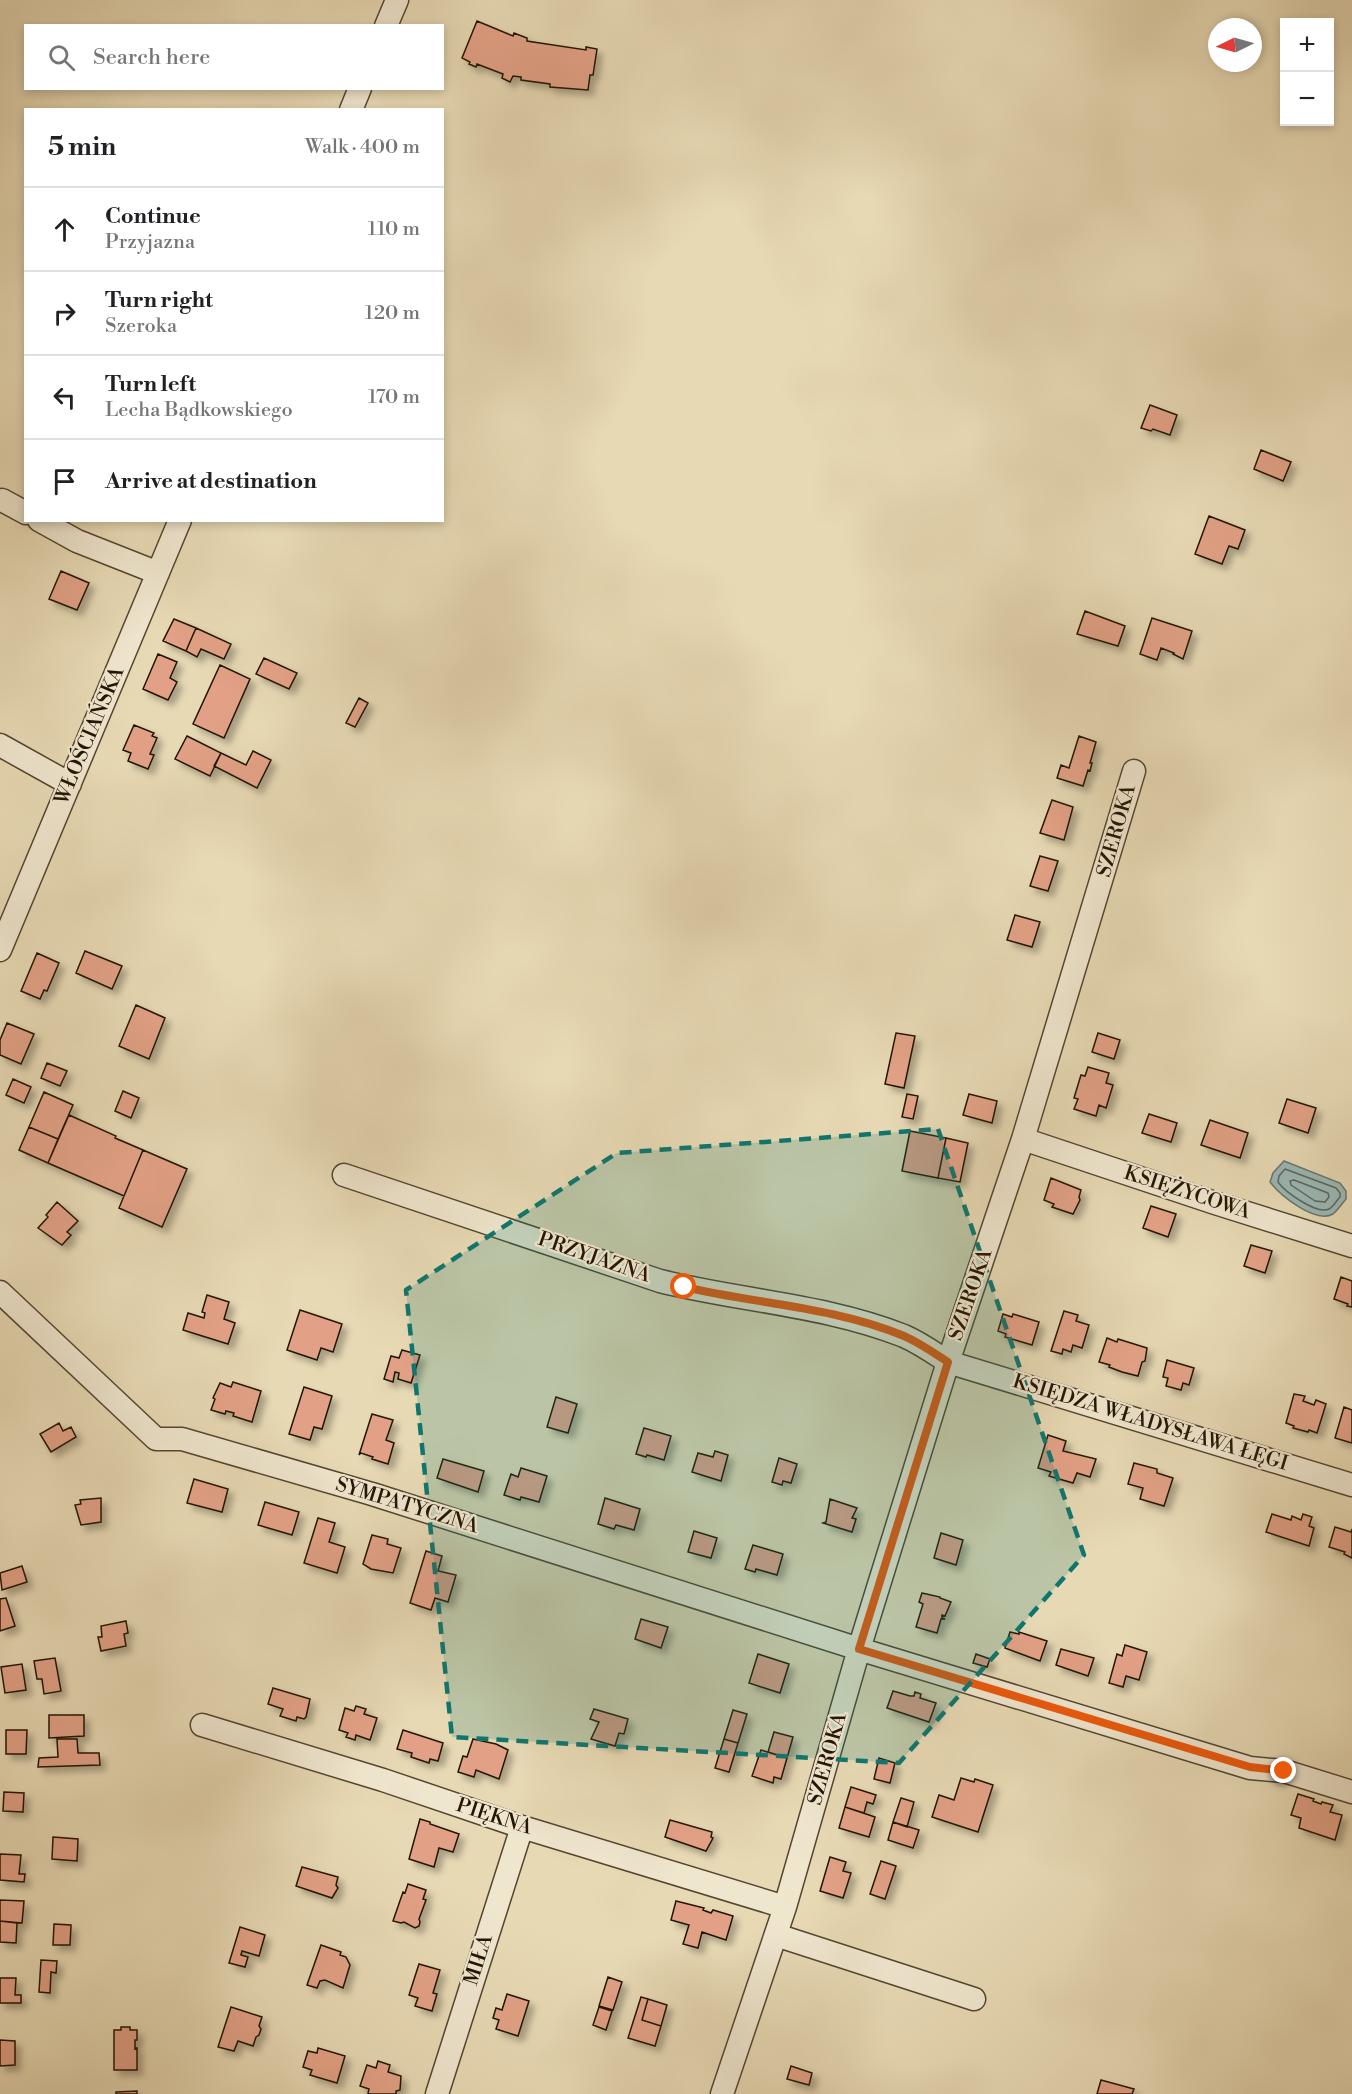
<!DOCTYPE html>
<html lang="en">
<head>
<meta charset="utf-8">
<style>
	:root { --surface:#fff; --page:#f6f6f6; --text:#202124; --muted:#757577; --line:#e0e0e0 }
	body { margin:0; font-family:"Libre Bodoni",serif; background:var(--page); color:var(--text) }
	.controls { position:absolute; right:18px; top:18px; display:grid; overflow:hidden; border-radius:0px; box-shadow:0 3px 9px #0003 }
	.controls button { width:54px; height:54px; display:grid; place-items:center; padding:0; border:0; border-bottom:2px solid var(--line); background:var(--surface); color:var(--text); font:30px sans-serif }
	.compass { position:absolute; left:1208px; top:18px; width:54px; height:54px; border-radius:50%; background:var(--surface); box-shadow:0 3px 9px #0003; rotate:265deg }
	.stop { position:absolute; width:18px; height:18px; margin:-14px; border:4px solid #ea580c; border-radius:50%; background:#fff }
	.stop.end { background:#ea580c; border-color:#fff; box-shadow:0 2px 6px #0008 }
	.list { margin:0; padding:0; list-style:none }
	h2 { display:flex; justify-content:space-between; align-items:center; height:78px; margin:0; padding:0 24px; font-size:26px }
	h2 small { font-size:20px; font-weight:400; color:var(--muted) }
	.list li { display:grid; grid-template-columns:39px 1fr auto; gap:18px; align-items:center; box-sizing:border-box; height:84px; padding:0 24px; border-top:2px solid var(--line) }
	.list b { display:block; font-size:22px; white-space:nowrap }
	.list p { margin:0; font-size:20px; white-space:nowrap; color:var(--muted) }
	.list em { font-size:20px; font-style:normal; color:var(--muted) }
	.icon { flex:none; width:33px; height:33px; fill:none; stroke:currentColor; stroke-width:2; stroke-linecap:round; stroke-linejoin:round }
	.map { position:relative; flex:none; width:1352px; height:2094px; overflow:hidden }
	.search { position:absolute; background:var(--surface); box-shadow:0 3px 9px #0003; left:24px; top:24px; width:420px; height:66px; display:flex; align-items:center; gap:15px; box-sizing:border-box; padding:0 21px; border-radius:0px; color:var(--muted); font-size:22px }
	.panel { position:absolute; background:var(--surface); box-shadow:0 3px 9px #0003; left:24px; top:108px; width:420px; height:414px; border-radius:0px }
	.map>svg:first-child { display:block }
	.water { fill:#9ab8b6; stroke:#6a776e; stroke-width:1.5 }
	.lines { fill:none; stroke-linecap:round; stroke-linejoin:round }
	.shore { stroke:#5e665c; stroke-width:1.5 }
	.building { fill:#e2a186; stroke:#231503; stroke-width:1.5; filter:url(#shadow) }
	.minor-casing { stroke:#54462f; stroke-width:25 }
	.minor { stroke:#efe6ce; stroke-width:22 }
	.route { stroke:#ea580c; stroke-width:8 }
	.marked { fill:#0f766e; fill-opacity:0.2; stroke:#0f766e; stroke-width:4.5; stroke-dasharray:12 8; stroke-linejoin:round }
	.labels { text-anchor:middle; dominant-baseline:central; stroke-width:4.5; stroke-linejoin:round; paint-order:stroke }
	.street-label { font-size:20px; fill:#231503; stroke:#efe6ce }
</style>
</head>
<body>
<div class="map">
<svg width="1352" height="2094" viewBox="0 0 1352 2094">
	<defs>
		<filter id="shadow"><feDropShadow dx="5.5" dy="5.5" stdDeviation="3" flood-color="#0004"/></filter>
	</defs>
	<rect width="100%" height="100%" fill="#e7d9b4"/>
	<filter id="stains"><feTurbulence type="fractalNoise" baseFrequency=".00333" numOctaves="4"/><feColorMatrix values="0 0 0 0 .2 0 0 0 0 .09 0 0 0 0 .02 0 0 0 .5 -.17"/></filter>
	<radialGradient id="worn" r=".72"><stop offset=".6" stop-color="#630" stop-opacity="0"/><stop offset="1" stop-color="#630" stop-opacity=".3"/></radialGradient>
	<path class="water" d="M1284,1161L1340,1183L1346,1191V1199C1342,1204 1337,1211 1333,1214C1315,1224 1280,1195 1270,1182L1273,1173Z"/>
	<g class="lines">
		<path class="shore" d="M1285,1169L1336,1188L1340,1193V1197C1337,1200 1333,1207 1329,1209C1317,1215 1285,1192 1278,1182L1279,1176Z
			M1294,1180L1328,1193L1329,1197L1325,1202L1315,1201L1291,1185L1290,1181Z"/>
	</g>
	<path class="building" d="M477,21L513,36L514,33L527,38V41L586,50V47L597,49L593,75H590L588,90L550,87V84L521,80V77L513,76L510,82L502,78L503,74L477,64L476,67L469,64L470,62L462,58Z
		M1150,405L1177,415L1170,435L1153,429L1151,431L1141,428Z
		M1261,450L1291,462L1283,481L1254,469Z
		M1209,516L1245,530L1238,549L1229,546L1222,564L1195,554Z
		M61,571L89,583L77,610L49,599Z
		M1085,611L1125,626L1118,646L1077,634Z
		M1152,618L1192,631L1183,659L1173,654L1174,653L1161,648L1157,660L1140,654Z
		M174,619L196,628L186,651L163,641Z
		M196,628L231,644L224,659L201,649L197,657L186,651Z
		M158,654L177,662L170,678L177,682L168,700L143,689Z
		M264,658L297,673L289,689L256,674Z
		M220,665L250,679L224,738L193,724Z
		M359,698L368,703L355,727L346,723Z
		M134,725L154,733L152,736L157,738L150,754L154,755L148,769L128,761L131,753L123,750Z
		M187,736L221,753L210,776L175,759Z
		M1079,736L1096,742L1090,763H1092L1090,771L1088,770L1083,786L1057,778L1061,765L1069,768Z
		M253,751L271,760L257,788L214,766L221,753L246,765Z
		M1052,800L1073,807L1064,840L1040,833Z
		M1040,856L1058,861L1048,891L1030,886Z
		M1015,915L1040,922L1032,947L1007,940Z
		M85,951L122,966L112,989L76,973Z
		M37,953L59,963L47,991L44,990L40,999L21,991Z
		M136,1005L165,1018L149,1059L119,1046Z
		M7,1023L34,1034L21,1064L0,1055V1040Z
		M896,1033L915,1036L904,1088L885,1084Z
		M1098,1033L1120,1040L1114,1059L1092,1052Z
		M47,1063L67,1071L60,1086L41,1078Z
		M1088,1067L1109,1073L1106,1083L1113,1085L1106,1108L1099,1105L1096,1116L1074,1109L1078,1099L1074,1098L1081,1075L1085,1076Z
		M13,1079L31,1087L24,1103L6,1095Z
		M123,1091L139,1098L131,1118L115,1111Z
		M44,1092L73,1105L58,1139L29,1127Z
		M907,1094L918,1096L913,1119L902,1117Z
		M969,1094L997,1101L992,1123L963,1115Z
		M1287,1099L1316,1108L1308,1133L1279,1123Z
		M1149,1114L1177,1123L1171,1142L1142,1133Z
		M69,1115L116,1136L115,1138L143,1150L124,1196L48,1163Z
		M1210,1120L1248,1133L1240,1158L1201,1145Z
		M29,1127L58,1139L48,1163L19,1150Z
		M910,1131L946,1138L938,1178L902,1171Z
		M946,1138L968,1143L960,1182L938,1178Z
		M143,1150L187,1169L162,1227L119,1208Z
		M1051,1178L1081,1190L1079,1197L1080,1200L1073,1214L1052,1207L1054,1204L1044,1200Z
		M57,1202L78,1221L67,1232L71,1235L62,1245L38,1228L48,1217L46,1215Z
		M1151,1206L1176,1214L1168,1237L1143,1228Z
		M1251,1245L1272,1251L1265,1273L1244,1266Z
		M1341,1277L1352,1281V1307L1347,1306L1348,1304L1334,1299Z
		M207,1295L229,1302L224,1319L235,1323L228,1344L183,1330L188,1313L204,1318L205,1313L202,1312Z
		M300,1310L342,1324L333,1352L321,1348L317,1360L287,1350Z
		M1064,1311L1078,1315L1076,1321L1089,1325L1082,1348L1073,1345L1071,1352L1063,1349L1062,1354L1051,1351Z
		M1003,1314L1012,1317L1013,1314L1039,1322L1032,1345L1005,1337L1006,1334L998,1331Z
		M1107,1338L1117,1342L1118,1339L1147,1348L1145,1361L1142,1362L1138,1376L1122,1372L1109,1367L1110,1365L1099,1362Z
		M402,1350L420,1355L411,1383L398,1379L399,1373L395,1372L393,1382L384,1379L391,1356L399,1358Z
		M1167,1360L1194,1368L1189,1385L1183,1383L1181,1390L1166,1386L1168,1378L1163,1377Z
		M233,1382L261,1391L252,1422L233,1416L234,1413L226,1411L225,1414L211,1410L215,1399L213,1398L220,1383L231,1387Z
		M304,1387L332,1396L322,1429L314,1427L310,1440L289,1434Z
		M1294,1394L1305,1396L1303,1401L1314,1405L1316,1400L1326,1404L1317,1433L1309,1430L1308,1432L1293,1428L1294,1426L1286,1423Z
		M556,1397L577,1404L568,1433L547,1427Z
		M1344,1407L1352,1410V1443L1335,1438Z
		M372,1414L393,1420L386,1440L394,1443L388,1464L372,1459L373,1457L361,1453L359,1455Z
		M59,1423L63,1431L71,1427L76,1437L51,1452L40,1434Z
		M644,1428L671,1436L664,1460L647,1455L646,1457L636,1454Z
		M1048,1435L1066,1441L1063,1451L1096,1459L1090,1477L1077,1473L1073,1483L1049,1476L1051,1472L1038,1468Z
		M715,1451L728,1455L721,1481L692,1472L698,1453L713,1457Z
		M779,1458L797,1464L791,1483L783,1481L782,1485L772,1482Z
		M443,1459L484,1471L478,1492L437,1478Z
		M1134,1463L1157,1469V1473L1173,1478L1164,1506L1140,1499L1143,1488L1128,1484Z
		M521,1468L547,1476L539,1502L521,1497L520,1500L504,1495L511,1474L518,1477Z
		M194,1479L228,1489L222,1512L187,1503Z
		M101,1498V1522L81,1525L75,1505L81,1504L80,1500Z
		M605,1498L640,1509L634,1530L616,1525L614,1529L598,1524Z
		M830,1499L857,1508L852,1518L856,1519L852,1532L823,1523L826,1522Z
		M265,1502L299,1512L292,1535L258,1525Z
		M1272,1514L1291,1520L1292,1516L1301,1520L1303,1514L1312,1517L1309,1526L1314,1528L1309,1546L1266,1532Z
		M318,1518L335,1523L329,1542L345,1547L337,1573L304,1563Z
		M1335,1527L1351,1532L1352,1529V1558L1344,1554L1345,1552L1329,1547Z
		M694,1531L717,1538L711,1558L688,1552Z
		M941,1533L963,1540L956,1565L934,1558Z
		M372,1535L388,1539L387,1544L401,1548L393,1573L371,1569L363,1564Z
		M753,1545L783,1554L777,1575L756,1569L755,1572L745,1569Z
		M426,1551L442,1556L438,1571L456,1575L448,1602L435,1598L431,1610L410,1603Z
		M22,1566L27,1582L2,1590L0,1573Z
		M922,1593L940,1597V1598L951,1602L945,1616L942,1615V1618L945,1619H941L937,1633L916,1627L923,1604L919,1602Z
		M6,1598L15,1626L0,1631V1599Z
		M641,1619L668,1627L661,1648L635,1639Z
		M126,1621L128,1633L124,1634L126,1646L101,1651L98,1637H102L101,1626Z
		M1010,1632L1019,1634V1632L1047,1641L1040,1661L1005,1648Z
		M1125,1645L1147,1652L1139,1680L1126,1676L1123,1687L1109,1683L1117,1654L1122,1656Z
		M1061,1649L1094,1658L1088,1676L1056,1665Z
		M758,1654L789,1664L780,1693L749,1683Z
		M976,1654L990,1659L987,1667L973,1663Z
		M55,1658L61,1691L44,1694L42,1679H37L34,1661Z
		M22,1664L26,1690L5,1693L1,1667Z
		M273,1688L310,1699L306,1717L304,1719L297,1717L296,1721L280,1716L283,1709L268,1704Z
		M893,1691L910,1696H914L915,1692L921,1694L920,1698L936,1703L929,1722L887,1708Z
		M356,1706L366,1709L364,1714L377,1718L370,1740L356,1735L355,1740L346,1737L348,1733L339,1730L345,1708L354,1711Z
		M594,1709L628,1719L624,1734L619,1733L615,1746L591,1739L599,1722L590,1719Z
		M733,1710L747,1714L738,1743L724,1739Z
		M49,1715H84V1736L49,1738Z
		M6,1730H27L26,1754H6Z
		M403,1730L443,1743L438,1761L430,1759L429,1763L411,1757L412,1753L397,1749Z
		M774,1732L793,1737L787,1758L768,1752Z
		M57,1739H77L78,1753H99L100,1765L38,1767L39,1758L58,1757Z
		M473,1739L496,1744L508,1750L499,1779L476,1770L474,1777L458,1772L463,1756L467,1757Z
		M724,1739L738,1743L729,1772L715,1768Z
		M761,1750L787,1758L781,1779L774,1777L773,1783L752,1776Z
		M879,1758L895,1763L890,1783L874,1779Z
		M961,1778L974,1782L975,1779L993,1785L978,1832L932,1817L939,1795L954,1800Z
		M851,1787L876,1795L873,1804L867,1802L864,1813L845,1807Z
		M4,1792L24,1793L23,1812L3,1811Z
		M1298,1794L1314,1799L1313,1801L1321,1804L1322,1802L1333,1805L1330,1812L1342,1815L1335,1840L1299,1828L1301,1818L1291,1815Z
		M901,1798L914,1802L907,1827L893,1822Z
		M845,1807L875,1817L869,1837L839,1828Z
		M420,1819L430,1822V1824L459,1834L453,1852L439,1848L434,1867L409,1859Z
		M670,1820L712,1832L711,1837L713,1838L706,1851L665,1837Z
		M893,1822L919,1830L913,1848L888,1840Z
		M53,1837L78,1839L77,1861L52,1859Z
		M0,1854L21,1855L19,1874H25L24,1882L0,1880Z
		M830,1857L846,1862L843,1871L851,1873L843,1898L820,1891Z
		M881,1861L896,1866L885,1899L870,1894Z
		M302,1867L338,1877L336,1885L338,1888L332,1898L296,1886Z
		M408,1884L426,1890L423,1899L426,1900L419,1919L420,1922L419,1926L415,1928L404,1922L401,1923L393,1921L403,1892L405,1893Z
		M0,1900L24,1901L22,1923L0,1921Z
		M676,1901L704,1908L703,1910L711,1913L713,1910L733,1916L726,1940L702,1932L698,1948L683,1944L689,1925L671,1920Z
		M0,1921L17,1923L16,1943L0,1942Z
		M54,1924L71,1925L70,1945H53Z
		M240,1927L265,1935L259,1956L242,1951L241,1955L248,1957L245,1967L229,1963Z
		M321,1945L341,1952L340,1955L346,1957L350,1965L343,1988L325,1980L320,1981L317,1988L307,1985Z
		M41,1960L57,1961L56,1973L51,1972L50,1993L39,1992Z
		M419,1964L440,1970L433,1993L437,1994L432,2011L415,2006L418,1998L409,1995Z
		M608,1977L622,1982L613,2010L599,2006Z
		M0,1978H16L15,1995H21V2003H0Z
		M507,1994L529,2001L518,2036L496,2029L499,2020L493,2018L496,2008L502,2010Z
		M641,1997L648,1999L642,2020L661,2026L655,2046L628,2038Z
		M648,1999L667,2005L661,2026L642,2020Z
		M231,2007L262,2017L259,2026L261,2029L259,2035L256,2037L253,2046L238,2041L234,2051L218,2047Z
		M599,2007L612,2011L606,2030L593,2025Z
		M121,2027H130V2030H137V2040H135V2049L137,2048V2070H114V2030H121Z
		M0,2040L15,2041V2065L0,2066Z
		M318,2048L345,2056L337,2083L310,2075L312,2070L303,2067L308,2051L317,2053Z
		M378,2061L390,2065L388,2072L401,2076L400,2090L396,2091V2094H370L368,2093L369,2089L360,2086L367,2065L376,2068Z
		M791,2066L812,2073L809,2085L787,2079Z
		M1101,2080L1134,2089L1132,2094H1097Z
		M137,2091V2094H116V2092Z"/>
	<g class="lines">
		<g class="minor-casing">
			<path id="minor" d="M386,26L397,0
				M351,110L360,88
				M2,500L26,513
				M39,520L77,541L158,573
				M0,745L70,784
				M0,950L180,520
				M1023,1139L1215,1203L1352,1246
				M344,1175L660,1281C741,1301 826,1305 904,1336C920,1343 934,1353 948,1362L1352,1485
				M0,1292L156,1439H182L372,1494L859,1649L1250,1768L1284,1771L1352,1792
				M202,1725L383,1780L522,1827L785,1907
				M776,1935L974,1999
				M437,2094L522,1827
				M722,2094L785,1907L859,1649L948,1362L1023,1139L1134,771"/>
		</g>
		<use href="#minor" class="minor"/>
	</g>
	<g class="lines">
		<path class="route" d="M684,1287C758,1304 834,1307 904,1336C920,1343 934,1353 948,1362L859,1649L1250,1767L1284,1771"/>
	</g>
	<path class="marked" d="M938,1129L1084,1555L899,1763L452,1737L406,1290L617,1153Z"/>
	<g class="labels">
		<g class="street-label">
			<text transform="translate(90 736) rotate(-67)">WŁOŚCIAŃSKA</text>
			<text transform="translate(1117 831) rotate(-74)">SZEROKA</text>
			<text transform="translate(1187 1193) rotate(18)">KSIĘŻYCOWA</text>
			<text transform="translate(594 1258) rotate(19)">PRZYJAZNA</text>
			<text transform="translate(971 1295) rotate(-71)">SZEROKA</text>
			<text transform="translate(1150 1423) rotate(17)">KSIĘDZA WŁADYSŁAWA ŁĘGI</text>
			<text transform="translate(407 1506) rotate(17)">SYMPATYCZNA</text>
			<text transform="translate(828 1759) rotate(-74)">SZEROKA</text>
			<text transform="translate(494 1817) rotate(18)">PIĘKNA</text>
			<text transform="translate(479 1960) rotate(-72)">MIŁA</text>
		</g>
	</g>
	<rect width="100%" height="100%" filter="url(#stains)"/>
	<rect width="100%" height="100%" fill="url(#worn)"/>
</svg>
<div class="controls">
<button>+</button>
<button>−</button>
</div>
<svg class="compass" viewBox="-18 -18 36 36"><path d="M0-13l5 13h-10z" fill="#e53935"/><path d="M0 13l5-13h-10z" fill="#757577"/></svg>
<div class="stop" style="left:684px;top:1287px"></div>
<div class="stop end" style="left:1284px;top:1771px"></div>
<div class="search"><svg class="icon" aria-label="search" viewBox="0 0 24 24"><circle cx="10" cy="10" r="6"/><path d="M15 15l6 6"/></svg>Search here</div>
<section class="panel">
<h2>5 min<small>Walk · 400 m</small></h2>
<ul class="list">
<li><svg class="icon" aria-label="ahead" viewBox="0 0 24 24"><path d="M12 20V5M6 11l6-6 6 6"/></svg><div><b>Continue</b><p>Przyjazna</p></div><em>110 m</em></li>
<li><svg class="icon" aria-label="right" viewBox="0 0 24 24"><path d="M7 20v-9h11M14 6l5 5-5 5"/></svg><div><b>Turn right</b><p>Szeroka</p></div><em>120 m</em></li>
<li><svg class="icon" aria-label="left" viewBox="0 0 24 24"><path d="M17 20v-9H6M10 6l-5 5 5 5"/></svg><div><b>Turn left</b><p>Lecha Bądkowskiego</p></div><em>170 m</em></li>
<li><svg class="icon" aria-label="arrive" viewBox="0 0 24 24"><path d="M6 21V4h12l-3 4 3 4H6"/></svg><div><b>Arrive at destination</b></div></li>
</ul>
</section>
</div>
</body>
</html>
